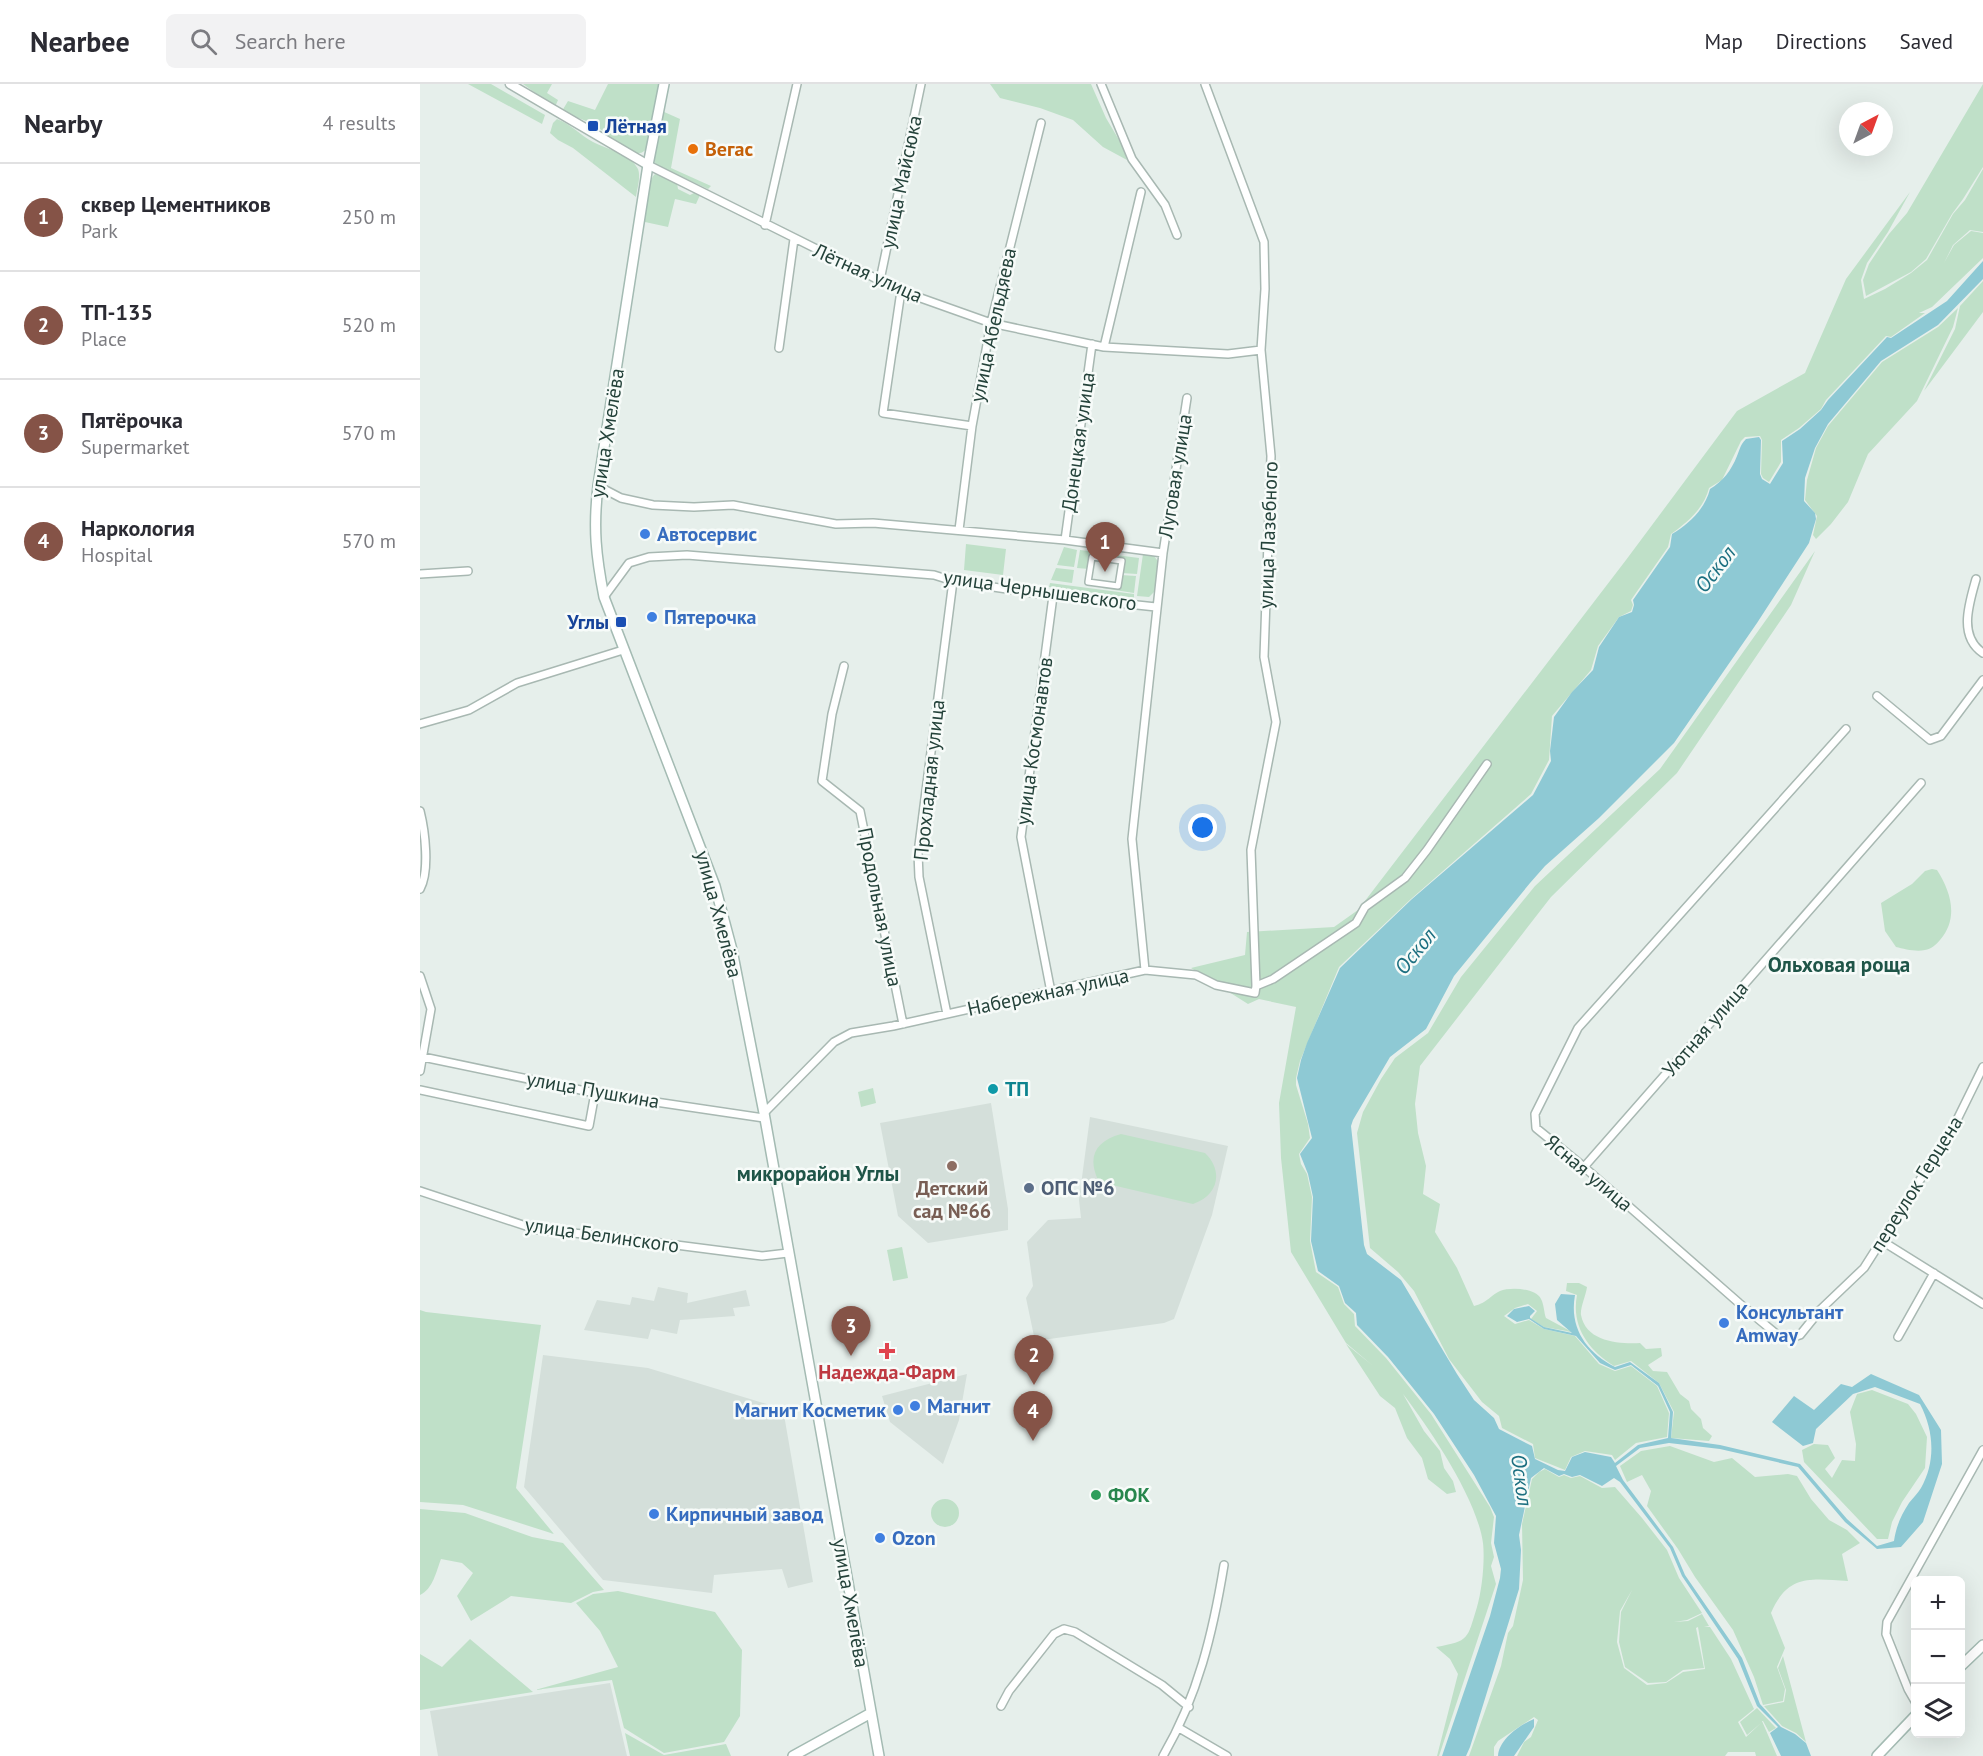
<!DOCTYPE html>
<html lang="en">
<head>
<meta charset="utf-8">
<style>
	:root { --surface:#fff; --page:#f2f2f3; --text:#2b2b33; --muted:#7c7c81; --line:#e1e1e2; --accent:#855347 }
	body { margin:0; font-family:"PT Sans",sans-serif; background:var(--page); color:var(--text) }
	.controls { position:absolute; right:18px; bottom:18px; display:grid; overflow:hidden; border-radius:9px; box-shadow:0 6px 24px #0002 }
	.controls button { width:54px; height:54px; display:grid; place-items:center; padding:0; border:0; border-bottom:2px solid var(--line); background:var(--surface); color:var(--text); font:30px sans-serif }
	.compass { position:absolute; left:1419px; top:18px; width:54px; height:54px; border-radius:50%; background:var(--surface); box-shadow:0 6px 24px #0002; rotate:41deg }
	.you { position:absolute; left:783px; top:744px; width:21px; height:21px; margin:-15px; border:4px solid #fff; border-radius:50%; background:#1a73e8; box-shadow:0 0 0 9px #1a73e833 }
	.badge { display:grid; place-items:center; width:39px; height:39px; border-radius:50%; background:var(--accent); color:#fff; font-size:20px; font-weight:700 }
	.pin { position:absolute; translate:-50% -50px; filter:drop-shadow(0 2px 3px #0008) }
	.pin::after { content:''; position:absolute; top:32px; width:21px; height:18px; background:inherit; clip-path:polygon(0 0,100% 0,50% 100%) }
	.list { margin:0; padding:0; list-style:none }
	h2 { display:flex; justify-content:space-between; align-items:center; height:78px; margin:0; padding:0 24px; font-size:26px }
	h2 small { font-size:20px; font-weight:400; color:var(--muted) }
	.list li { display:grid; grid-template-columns:39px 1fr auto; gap:18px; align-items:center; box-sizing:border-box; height:108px; padding:0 24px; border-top:2px solid var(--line) }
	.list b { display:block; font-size:22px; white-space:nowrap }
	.list p { margin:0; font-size:20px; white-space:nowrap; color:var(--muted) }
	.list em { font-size:20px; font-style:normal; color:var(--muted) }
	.icon { flex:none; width:33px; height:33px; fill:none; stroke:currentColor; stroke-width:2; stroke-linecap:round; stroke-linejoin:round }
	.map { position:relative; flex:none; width:1563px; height:1672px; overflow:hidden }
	header { display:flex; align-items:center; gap:36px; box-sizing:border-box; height:84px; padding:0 30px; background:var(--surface); border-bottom:2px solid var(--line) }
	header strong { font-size:28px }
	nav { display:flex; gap:33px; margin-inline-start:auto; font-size:21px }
	.search { width:420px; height:54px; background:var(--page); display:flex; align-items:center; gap:15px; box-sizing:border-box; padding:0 21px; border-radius:9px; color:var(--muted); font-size:22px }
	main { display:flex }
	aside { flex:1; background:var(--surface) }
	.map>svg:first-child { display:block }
	.built { fill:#d4dfda }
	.green { fill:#bfe0c8; fill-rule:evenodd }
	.water { fill:#8ec9d4 }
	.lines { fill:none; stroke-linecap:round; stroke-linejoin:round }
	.pedestrian-casing { stroke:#a8b8b2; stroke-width:8 }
	.minor-casing { stroke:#a8b8b2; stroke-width:10 }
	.tertiary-casing { stroke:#a8b8b2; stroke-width:11 }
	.secondary-casing { stroke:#a4bbb3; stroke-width:12 }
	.pedestrian { stroke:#fff; stroke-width:5 }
	.minor { stroke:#fff; stroke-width:7 }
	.tertiary { stroke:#fff; stroke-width:8 }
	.secondary { stroke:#fff; stroke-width:9 }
	.transit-dot { fill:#1a4fb4; stroke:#f7fbf9; stroke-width:2 }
	.food-dot { fill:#e8710a; stroke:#f7fbf9; stroke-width:2 }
	.shop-dot { fill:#3f7fe0; stroke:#f7fbf9; stroke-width:2 }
	.culture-dot { fill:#0f9aa8; stroke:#f7fbf9; stroke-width:2 }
	.education-dot { fill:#8d6e63; stroke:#f7fbf9; stroke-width:2 }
	.service-dot { fill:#5c6f8a; stroke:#f7fbf9; stroke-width:2 }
	.health-dot { fill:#e0444e; stroke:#f7fbf9; stroke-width:2 }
	.leisure-dot { fill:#2e9e5b; stroke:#f7fbf9; stroke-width:2 }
	.labels { text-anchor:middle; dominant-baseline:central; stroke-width:5; stroke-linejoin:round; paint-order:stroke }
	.transit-label { font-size:20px; font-weight:bold; fill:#164399; stroke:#f7fbf9; text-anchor:start }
	.food-label { font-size:20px; font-weight:bold; fill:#c56008; stroke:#f7fbf9; text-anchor:start }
	.street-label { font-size:20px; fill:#24423a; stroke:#f7fbf9 }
	.shop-label { font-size:20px; font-weight:bold; fill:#366cbe; stroke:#f7fbf9; text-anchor:start }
	.culture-label { font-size:20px; font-weight:bold; fill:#0d838f; stroke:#f7fbf9; text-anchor:start }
	.education-label { font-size:20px; font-weight:bold; fill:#785e54; stroke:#f7fbf9 }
	.service-label { font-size:20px; font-weight:bold; fill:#4e5e75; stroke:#f7fbf9; text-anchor:start }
	.health-label { font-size:20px; font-weight:bold; fill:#be3a42; stroke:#f7fbf9 }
	.leisure-label { font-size:20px; font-weight:bold; fill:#27864d; stroke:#f7fbf9; text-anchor:start }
	.water-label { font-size:21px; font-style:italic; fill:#1c6f80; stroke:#f7fbf9 }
	.neighbourhood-label { font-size:21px; font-weight:bold; fill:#1f5548; stroke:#f7fbf9 }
</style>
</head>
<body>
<header>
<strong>Nearbee</strong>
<div class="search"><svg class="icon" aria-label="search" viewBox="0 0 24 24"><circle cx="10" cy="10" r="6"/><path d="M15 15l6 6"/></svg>Search here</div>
<nav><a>Map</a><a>Directions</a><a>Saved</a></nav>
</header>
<main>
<aside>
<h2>Nearby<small>4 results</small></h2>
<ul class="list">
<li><span class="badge">1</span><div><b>сквер Цементников</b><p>Park</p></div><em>250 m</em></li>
<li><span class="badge">2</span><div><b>ТП-135</b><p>Place</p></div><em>520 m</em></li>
<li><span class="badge">3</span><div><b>Пятёрочка</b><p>Supermarket</p></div><em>570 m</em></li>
<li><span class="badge">4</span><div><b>Наркология</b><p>Hospital</p></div><em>570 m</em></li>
</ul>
</aside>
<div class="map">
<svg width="1563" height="1672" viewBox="0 0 1563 1672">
	<rect width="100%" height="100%" fill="#e6efeb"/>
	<path class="built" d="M571,1019L588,1125V1146L508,1159L478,1132L460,1039Z
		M670,1033L808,1062L792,1131L754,1235L744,1239L615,1257L606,1214L613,1202L607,1158L628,1136L661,1134L659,1116Z
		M238,1203L268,1209L267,1219L326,1206L330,1222L313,1224L315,1232L260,1236L257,1250L231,1245L228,1255L164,1246L177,1216L210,1221L212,1213L234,1217Z
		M123,1271L228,1284L363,1325L393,1498L368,1504L362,1485L294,1491L292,1509L183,1496L104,1403Z
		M547,1290L539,1336L523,1380L470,1338L462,1312Z
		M190,1599L207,1672H18L10,1627Z"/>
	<path class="green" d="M48,0H71L125,31L122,40Z
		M103,0H132L127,9L138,16L135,23Z
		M188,0H239L229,58C221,89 186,47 173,40C163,35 153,33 142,27L148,17L175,26Z
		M570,0H671L686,34L702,61L707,76L683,63L653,36L620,24L580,14Z
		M1563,0V83L1543,115L1532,130L1506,175L1491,188L1446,212L1443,196L1449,180L1469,150L1487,129Z
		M242,27L260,35L251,84L291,102L288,105L236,81L234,76Z
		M137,35C151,40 160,51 173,58C186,65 210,69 218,85C221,93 217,105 216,113L153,64L138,56L130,49L133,39Z
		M1563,85V148L1550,146L1533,161L1524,179L1534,161L1551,147L1563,149V174L1512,223L1499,229H1505L1471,253L1466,252L1406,316L1401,325L1379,344L1361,356V378L1349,398L1343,394L1341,390L1342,356L1340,352L1325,353L1321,357L1302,396L1289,404C1284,424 1268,438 1251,450L1248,463L1211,516L1213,521L1211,527L1199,533L1178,562L1171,586L1132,632L1129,676L1111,710L991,815L919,883L880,977L876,994V1001L888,1040L890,1054L879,1070L881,1080L887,1090L892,1113L890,1157L896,1188L918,1203L924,1220L934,1230L935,1242L966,1274L1011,1330L1070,1423L1074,1433L1071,1459L1074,1473L1071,1482L1076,1500L1019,1672H1017L1038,1590L1030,1575L1016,1563C1050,1557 1047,1555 1057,1523C1062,1506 1065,1477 1063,1459C1057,1415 1010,1345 983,1310L1004,1347L1020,1367L1024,1384L1033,1397L1036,1408L1027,1410L1008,1395L1002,1374L987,1354L975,1324L960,1312L926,1260L952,1281L926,1259L871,1168L861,1074L859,1019L876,923L839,915L828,920L771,884L825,871L827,848L914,843L938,826L1206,476L1317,327L1385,289L1426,195L1490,108L1468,148L1447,179L1441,196L1444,215L1465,205L1491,189L1507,176L1533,130L1545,116Z
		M235,90L257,99L258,105L270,111L276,108L280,111L276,120L255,115L248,143L225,138C226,126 227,97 235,90Z
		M1563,197V228L1504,307L1535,245L1540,222Z
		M1538,224L1533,243L1497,317L1448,370L1428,418L1411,440L1396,455L1393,451L1397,432L1385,416L1387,396L1396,364L1408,342L1462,278L1518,243Z
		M546,460L586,465L583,491L544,486Z
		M644,463L657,466L654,483L637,481Z
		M660,466L685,469V474L671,472L669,485L657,484Z
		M1395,467L1371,521L1257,689L1131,813L1000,982L995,1020L998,1049L1006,1082L1003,1110L1020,1120L1015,1148L1037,1184L1054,1222C1069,1218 1069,1212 1080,1207C1090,1203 1116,1204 1121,1215C1124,1220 1124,1229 1126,1234L1152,1248L1124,1243L1111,1235L1117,1227L1108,1220L1095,1224L1084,1232L1095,1240L1109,1236L1124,1245L1155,1252L1179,1280L1195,1287L1211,1282L1237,1302L1249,1329L1247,1353L1216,1359L1195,1376L1192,1371L1165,1367L1151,1373L1145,1386L1115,1374L1113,1360L1082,1344L1079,1332L1062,1318L1029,1275L994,1207L978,1188L950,1164L937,1049L943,1028L961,995L975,974L1008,949L1041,893L1115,802L1240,685Z
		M688,470L719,474L717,490L701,489L703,477L687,474Z
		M723,470L734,472L740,480L735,507L729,513L717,512Z
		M636,484L654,486L652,499L631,496Z
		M701,491L716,492L714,509L682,504L683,501L699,503Z
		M630,499L714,510V514L629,503Z
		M1512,785L1517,786C1531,808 1539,834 1520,856C1516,861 1511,865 1505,866C1496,868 1484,865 1476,863L1465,847L1461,819L1492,800L1505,787Z
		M453,1004L456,1019L441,1023L438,1008Z
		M701,1050L785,1069C804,1087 798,1112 773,1120L692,1101L678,1096C667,1072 676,1057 701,1050Z
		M482,1163L488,1194L473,1197L467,1166Z
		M1147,1199H1159L1167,1203C1166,1211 1160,1224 1161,1231C1166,1258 1199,1260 1220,1259L1226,1265L1241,1264L1242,1272L1228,1281L1233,1287L1247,1288L1260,1310L1269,1317L1271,1325L1281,1335L1283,1344L1292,1352L1289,1357L1251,1354L1254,1328L1239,1299L1211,1277L1194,1282C1168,1266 1151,1242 1157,1211L1146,1207Z
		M0,1226L6,1228L121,1241L96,1404L134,1450L43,1421L0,1418Z
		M1452,1306L1488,1320L1496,1330L1507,1353L1505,1384L1482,1418L1472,1438L1468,1455H1457L1384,1378L1382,1366L1394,1360L1408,1361L1415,1374L1405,1385L1412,1394L1422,1376L1435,1377L1436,1360L1430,1328L1437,1310Z
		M1250,1362L1294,1378L1312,1374L1335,1393L1368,1390L1377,1392L1391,1415L1409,1436L1427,1446L1440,1459L1422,1470L1428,1497C1392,1495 1368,1489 1351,1529L1365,1564L1357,1583L1365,1605L1363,1617L1343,1621L1334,1593L1313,1546L1275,1493L1258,1465L1227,1422L1231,1407L1222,1391L1207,1398L1200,1382L1221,1367Z
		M1125,1385L1139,1393L1144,1391L1151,1394L1160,1392L1182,1404L1195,1403L1222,1434L1247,1466L1259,1494L1282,1529L1267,1536L1254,1538L1268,1537L1282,1530L1289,1542L1284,1543H1290L1311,1575L1334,1625L1318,1638L1326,1653L1341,1639L1327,1651L1320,1638L1337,1624L1356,1644L1349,1648L1343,1637H1342L1357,1672H1336L1335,1668H1308L1305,1672H1097L1104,1658L1111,1653L1118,1636L1114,1633L1078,1657L1074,1663V1672H1049L1081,1582L1088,1549L1093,1542L1103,1496L1102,1440L1112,1395L1119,1388ZM1212,1506L1201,1528L1199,1558L1205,1583L1228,1599L1246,1598L1263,1586L1284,1584L1276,1544L1278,1543L1285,1585L1263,1588L1246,1599L1227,1601L1204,1584L1197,1558L1200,1527Z
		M511 1429a14 14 0 1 1 28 0a14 14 0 1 1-28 0Z
		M0,1425L45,1429L112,1453L143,1459L184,1506L173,1508L151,1519L91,1512L51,1537L37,1512L53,1489L42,1479L21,1475C16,1488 13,1505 0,1511Z
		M198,1507L295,1528L322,1566L320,1632L304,1658L244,1669L204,1644L192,1596L115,1606L198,1583L180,1547L156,1519L173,1510Z
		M50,1555L113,1608L0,1626V1570L22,1583Z
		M1363,1572L1386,1658L1376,1649L1362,1642L1344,1622L1364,1618L1366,1606L1358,1584Z
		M205,1649L244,1671L306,1660L311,1672H210Z"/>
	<path class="water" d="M1563,177V195L1518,241L1461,277L1408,340L1395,364L1385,394L1384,417L1395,429L1396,435L1389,459L1337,539L1254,659L1179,734L1125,782L1110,799L1034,892L1006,945L970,973L933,1036L931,1042L944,1161L947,1170L981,1196L1037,1290L1054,1316L1074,1334L1079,1345L1112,1362L1115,1375L1138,1386L1145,1387L1152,1373L1165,1368L1191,1373L1195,1379L1218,1361L1248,1354L1250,1328L1238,1302L1211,1281L1195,1286L1180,1279L1156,1252L1124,1245L1109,1235L1097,1238L1087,1232L1094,1225L1109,1222L1115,1227L1110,1232V1234L1124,1243L1152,1249L1137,1236L1135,1220L1141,1210L1155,1211C1149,1244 1166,1268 1195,1283L1210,1278L1239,1299L1253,1328L1251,1354L1300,1361L1380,1380L1427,1435L1457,1462L1474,1457C1476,1443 1481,1431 1489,1419C1493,1414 1498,1409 1501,1404C1516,1377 1514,1347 1500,1320L1455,1303L1433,1310L1396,1345L1393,1359L1383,1362L1352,1338L1374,1312L1394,1326L1421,1300L1432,1303L1451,1290L1499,1311L1521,1346L1522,1380L1503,1438L1481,1463L1457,1465L1425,1438L1378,1383L1300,1365L1249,1359L1220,1364L1196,1382L1203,1396L1253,1463L1265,1491L1322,1574L1340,1620L1361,1643L1375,1650L1386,1659L1391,1672H1361L1350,1649L1358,1643L1337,1622L1318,1575L1262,1492L1250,1464L1200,1398L1194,1394L1182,1402L1160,1391L1152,1393L1144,1390L1139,1392L1124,1384L1111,1394L1099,1451L1101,1466L1099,1505L1050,1663L1046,1672H1022L1070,1532L1080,1494L1081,1485L1074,1459L1076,1432L1054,1391L1014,1330L968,1273L937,1241L936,1229L925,1219L919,1202L898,1187L891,1157L893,1113L888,1090L880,1070L892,1054L877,994L881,976L887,959L920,884L992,815L1113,711L1131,677L1130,667L1134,633L1152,608L1173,586L1179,563L1199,533L1212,528L1214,521L1213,516L1250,463L1252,450C1269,440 1285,425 1290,405C1303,397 1311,387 1317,372C1320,365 1320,361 1326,355L1339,353L1341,356L1340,390L1342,395L1350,400L1363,379L1362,357L1380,345L1401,326L1408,316L1467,253L1471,254L1527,217Z
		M1114,1635V1643L1094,1672H1078C1079,1656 1099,1641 1114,1635Z"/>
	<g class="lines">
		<g class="pedestrian-casing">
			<path id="pedestrian" d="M672,473L702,477L698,502L668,498Z"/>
		</g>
		<g class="minor-casing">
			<path id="minor" d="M681,0L712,75L745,121L757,151
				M228,81L481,207L571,239L684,263L808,270L841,266
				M345,141L377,0
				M460,196L501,0
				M481,207L463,329L552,342
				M684,263L721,108
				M359,264L374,155
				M178,402L201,414L233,421L274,423L313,421L416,440L453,439L645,456L743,469L712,755L725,886
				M539,446L552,342L571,239L621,39
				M645,456L672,260
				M743,469L767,314
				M0,490L48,487
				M1556,495C1549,520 1538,552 1563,569
				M184,513L209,479L229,473L267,471L514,491L533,497L633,512L736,523
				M424,582L412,630L402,697L440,727L483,940
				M1457,612L1510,656L1521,652L1563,596
				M0,640L49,626L97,599L203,566
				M1426,645L1158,944L1115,1030L1116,1044L1164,1083L1319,1219L1360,1253L1370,1254L1380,1251L1401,1225L1444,1184L1533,1044L1563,983
				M0,727C5,747 10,787 0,805
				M0,892L11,925L0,987
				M836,902L853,895L936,839L945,823L985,794L1007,766L1067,680
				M631,908L601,753L633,512
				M527,930L499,793L498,769L533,497
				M3,973L175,1009L344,1034
				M0,1006L169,1042L175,1009
				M344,1029L414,958L431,949L473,942L725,886L776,891L796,901L835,909L836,902L831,766L856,638L844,573L851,372L841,266L845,205L844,158L785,0
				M1164,1083L1501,699
				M0,1107L118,1146L186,1152L342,1172L368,1169
				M1462,1157L1563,1220
				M1478,1253L1514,1189
				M1496,1619L1488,1605L1466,1550L1467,1538L1563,1366
				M581,1622L589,1607L634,1550L644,1545L655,1548L742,1601L769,1623
				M759,1644L807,1672
				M743,1672C778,1612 793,1548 804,1481"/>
		</g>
		<g class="tertiary-casing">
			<path id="tertiary" d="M90,0L228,81"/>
		</g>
		<g class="secondary-casing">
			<path id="secondary" d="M244,0L228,81L178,402C173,444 176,472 184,513L295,802L312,866L344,1029L459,1672
				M1540,1583L1563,1561
				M373,1672L451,1629
				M1457,1672L1496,1631"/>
		</g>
		<use href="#pedestrian" class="pedestrian"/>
		<use href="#minor" class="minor"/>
		<use href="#tertiary" class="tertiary"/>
		<use href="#secondary" class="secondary"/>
	</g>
	<g class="transit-dot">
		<rect x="167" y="36" width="12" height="12" rx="3"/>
		<rect x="195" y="532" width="12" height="12" rx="3"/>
	</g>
	<circle class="food-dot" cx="273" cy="65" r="6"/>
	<g class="shop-dot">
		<circle cx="225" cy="450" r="6"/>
		<circle cx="232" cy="533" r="6"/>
		<circle cx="1304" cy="1239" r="6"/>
		<circle cx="495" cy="1322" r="6"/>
		<circle cx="478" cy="1326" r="6"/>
		<circle cx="234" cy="1430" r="6"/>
		<circle cx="460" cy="1454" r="6"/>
	</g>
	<circle class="culture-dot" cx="573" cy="1005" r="6"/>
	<circle class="education-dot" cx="532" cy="1082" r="6"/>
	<circle class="service-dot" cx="609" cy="1104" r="6"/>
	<path class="health-dot" d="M464 1258h6v6h6v6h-6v6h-6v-6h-6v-6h6z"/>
	<circle class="leisure-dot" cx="676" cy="1411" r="6"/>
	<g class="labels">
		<g class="transit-label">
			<text x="185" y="42">Лётная</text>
			<text x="189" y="538" text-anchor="end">Углы</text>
		</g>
		<g class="food-label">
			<text x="285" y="65">Вегас</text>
		</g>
		<g class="street-label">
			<text transform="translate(481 98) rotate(-78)">улица Майсюка</text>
			<text transform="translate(448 189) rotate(24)">Лётная улица</text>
			<text transform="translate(573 241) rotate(-78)">улица Абельдяева</text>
			<text transform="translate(187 349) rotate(-81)">улица Хмелёва</text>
			<text transform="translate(658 358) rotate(-82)">Донецкая улица</text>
			<text transform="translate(755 392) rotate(-81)">Луговая улица</text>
			<text transform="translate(848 451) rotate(-88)">улица Лазебного</text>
			<text transform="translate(620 506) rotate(8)">улица Чернышевского</text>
			<text transform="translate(614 657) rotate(-82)">улица Космонавтов</text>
			<text transform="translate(509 696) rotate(-84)">Прохладная улица</text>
			<text transform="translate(460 823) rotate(79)">Продольная улица</text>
			<text transform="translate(299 830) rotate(75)">улица Хмелёва</text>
			<text transform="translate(628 908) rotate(-12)">Набережная улица</text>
			<text transform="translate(1285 945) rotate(-49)">Уютная улица</text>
			<text transform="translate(173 1006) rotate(10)">улица Пушкина</text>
			<text transform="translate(1169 1089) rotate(40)">Ясная улица</text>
			<text transform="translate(1496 1100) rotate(-58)">переулок Герцена</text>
			<text transform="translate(182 1151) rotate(8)">улица Белинского</text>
			<text transform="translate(431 1519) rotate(80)">улица Хмелёва</text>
		</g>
		<g class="shop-label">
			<text x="237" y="450">Автосервис</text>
			<text x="244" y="533">Пятерочка</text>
			<text x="1316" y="1228">Консультант<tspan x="1316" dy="23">Amway</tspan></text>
			<text x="507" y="1322">Магнит</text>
			<text x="466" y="1326" text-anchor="end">Магнит Косметик</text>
			<text x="246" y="1430">Кирпичный завод</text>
			<text x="472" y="1454">Ozon</text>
		</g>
		<g class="culture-label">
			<text x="585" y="1005">ТП</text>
		</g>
		<g class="education-label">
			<text x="532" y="1104">Детский<tspan x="532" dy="23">сад №66</tspan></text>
		</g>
		<g class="service-label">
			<text x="621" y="1104">ОПС №6</text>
		</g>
		<g class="health-label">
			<text x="467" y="1288">Надежда-Фарм</text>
		</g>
		<g class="leisure-label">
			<text x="688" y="1411">ФОК</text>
		</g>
		<g class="water-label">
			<text transform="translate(1295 485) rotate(-53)">Оскол</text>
			<text transform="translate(995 867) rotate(-51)">Оскол</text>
			<text transform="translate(1102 1396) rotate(82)">Оскол</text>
		</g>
		<g class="neighbourhood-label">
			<text x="1419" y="880">Ольховая роща</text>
			<text x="398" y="1089">микрорайон Углы</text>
		</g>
	</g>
</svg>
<div class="controls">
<button>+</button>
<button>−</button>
<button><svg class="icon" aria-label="layers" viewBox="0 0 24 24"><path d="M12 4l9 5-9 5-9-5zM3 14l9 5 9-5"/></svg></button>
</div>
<svg class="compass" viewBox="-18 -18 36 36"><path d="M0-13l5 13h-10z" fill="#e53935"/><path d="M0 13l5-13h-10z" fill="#7c7c81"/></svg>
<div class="you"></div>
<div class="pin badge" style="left:685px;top:488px">1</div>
<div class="pin badge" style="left:614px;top:1301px">2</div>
<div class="pin badge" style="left:431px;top:1272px">3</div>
<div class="pin badge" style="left:613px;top:1357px">4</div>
</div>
</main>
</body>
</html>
